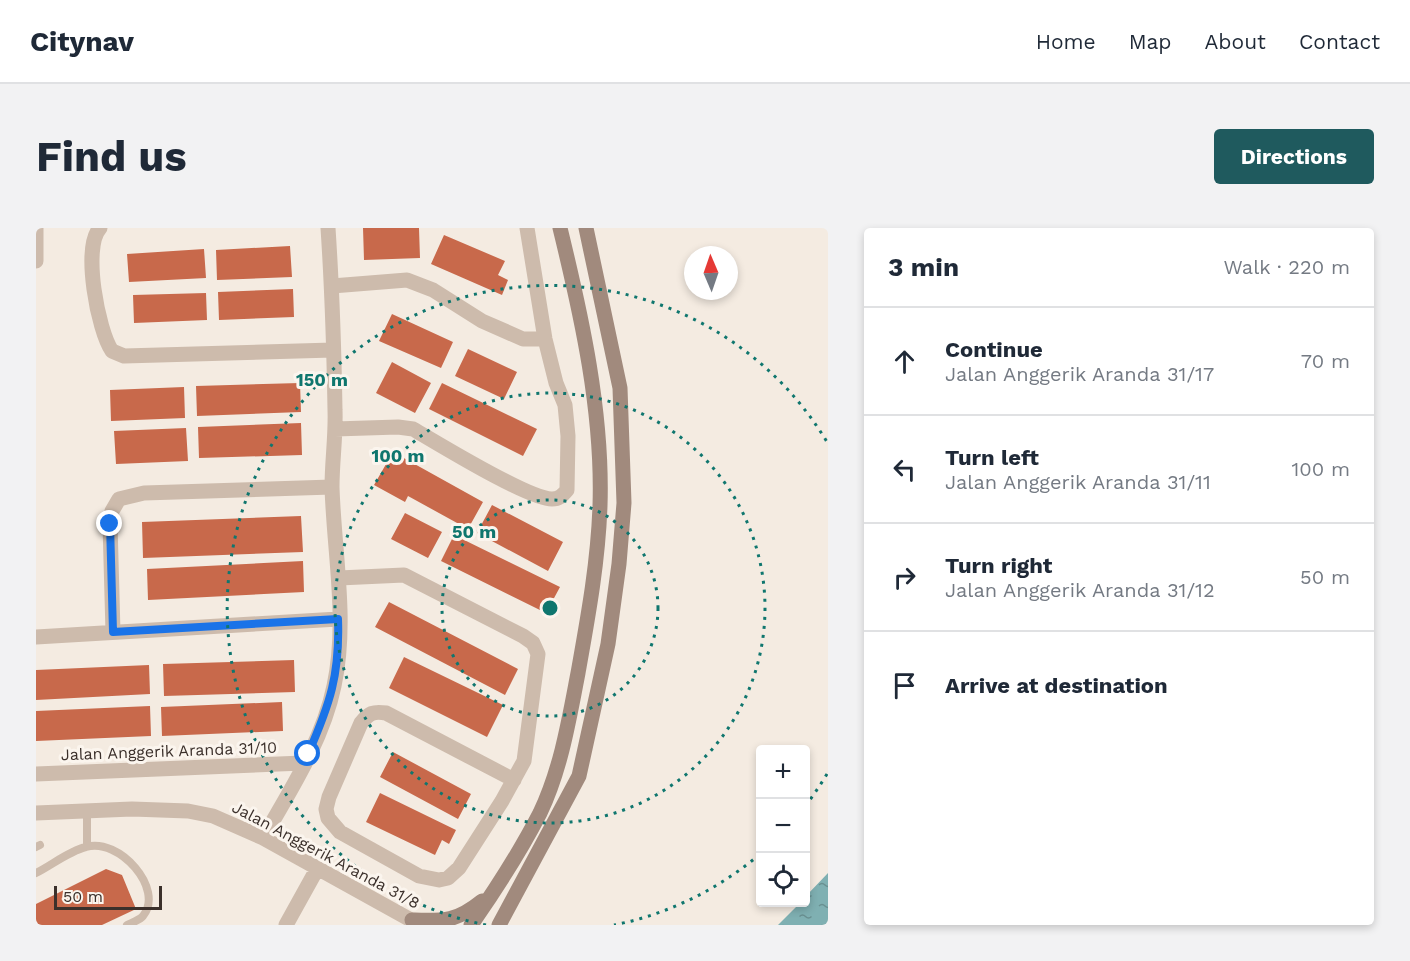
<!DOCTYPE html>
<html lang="en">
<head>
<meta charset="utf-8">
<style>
	:root { --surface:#fff; --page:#f2f2f3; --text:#1f2937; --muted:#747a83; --line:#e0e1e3; --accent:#1f5a5e }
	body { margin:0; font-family:"Work Sans",sans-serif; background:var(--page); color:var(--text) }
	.controls { position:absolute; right:18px; bottom:18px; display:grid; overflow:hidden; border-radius:6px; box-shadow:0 3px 9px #0003 }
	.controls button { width:54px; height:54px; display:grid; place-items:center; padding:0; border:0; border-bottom:2px solid var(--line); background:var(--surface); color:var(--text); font:30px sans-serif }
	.compass { position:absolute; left:648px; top:18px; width:54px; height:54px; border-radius:50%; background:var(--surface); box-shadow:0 3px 9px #0003; rotate:358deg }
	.scale { position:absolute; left:18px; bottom:15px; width:108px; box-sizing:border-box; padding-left:6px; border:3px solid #3b302b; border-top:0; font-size:16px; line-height:21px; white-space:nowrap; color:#3b302b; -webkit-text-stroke:4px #fbf5ee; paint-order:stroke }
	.stop { position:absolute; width:18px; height:18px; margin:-14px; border:4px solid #1a73e8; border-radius:50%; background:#fff }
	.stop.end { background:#1a73e8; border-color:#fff; box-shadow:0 2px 6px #0008 }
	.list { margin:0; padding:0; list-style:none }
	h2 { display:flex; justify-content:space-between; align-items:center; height:78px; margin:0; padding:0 24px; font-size:26px }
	h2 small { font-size:20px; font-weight:400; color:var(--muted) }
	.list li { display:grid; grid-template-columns:39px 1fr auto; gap:18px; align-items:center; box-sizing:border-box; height:108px; padding:0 24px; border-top:2px solid var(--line) }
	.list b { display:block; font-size:22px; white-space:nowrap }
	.list p { margin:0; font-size:20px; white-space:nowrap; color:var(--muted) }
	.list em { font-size:20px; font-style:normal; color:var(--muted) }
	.icon { flex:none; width:33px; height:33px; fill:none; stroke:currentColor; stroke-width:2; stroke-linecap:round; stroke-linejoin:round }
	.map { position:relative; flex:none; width:792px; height:697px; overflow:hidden; border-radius:6px }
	header { display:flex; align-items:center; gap:36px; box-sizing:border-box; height:84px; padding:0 30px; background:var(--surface); border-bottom:2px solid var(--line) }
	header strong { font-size:28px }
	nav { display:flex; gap:33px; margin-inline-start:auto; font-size:21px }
	.intro { display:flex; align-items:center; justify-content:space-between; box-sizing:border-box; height:144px; padding:0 36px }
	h1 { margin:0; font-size:42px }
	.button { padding:15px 27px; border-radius:6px; background:var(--accent); color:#fff; font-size:21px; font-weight:700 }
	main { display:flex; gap:36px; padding:0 36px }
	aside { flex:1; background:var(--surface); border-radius:6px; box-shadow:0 3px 9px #0003 }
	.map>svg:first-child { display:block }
	.water { fill:url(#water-ripples) }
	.building { fill:#c8694b }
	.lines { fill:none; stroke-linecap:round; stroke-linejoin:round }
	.lane { stroke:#cdbbac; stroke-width:8 }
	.street { stroke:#cdbbac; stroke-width:15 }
	.secondary { stroke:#a18a7d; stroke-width:15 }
	.route { stroke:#1a73e8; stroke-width:8 }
	.ring { fill:none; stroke:#0f766e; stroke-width:3; stroke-dasharray:3 6 }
	.labels { text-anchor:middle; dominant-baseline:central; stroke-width:6; stroke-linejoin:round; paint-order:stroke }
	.street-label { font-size:16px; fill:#3b302b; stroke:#fbf5ee }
	.centre { fill:#0f766e; stroke:#fbf5ee; stroke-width:3 }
	.ring-label { font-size:18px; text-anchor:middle; font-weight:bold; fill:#0f766e; stroke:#fbf5ee; stroke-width:6; stroke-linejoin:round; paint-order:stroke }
</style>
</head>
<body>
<header>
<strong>Citynav</strong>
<nav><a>Home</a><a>Map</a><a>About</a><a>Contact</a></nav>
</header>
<div class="intro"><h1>Find us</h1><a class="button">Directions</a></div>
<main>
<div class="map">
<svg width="792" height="697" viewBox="0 0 792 697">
	<defs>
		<pattern id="water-ripples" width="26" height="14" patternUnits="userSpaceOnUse" patternTransform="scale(1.5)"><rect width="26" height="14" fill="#7fb0b2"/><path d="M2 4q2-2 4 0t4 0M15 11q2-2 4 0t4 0" fill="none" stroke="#699091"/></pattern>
	</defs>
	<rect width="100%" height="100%" fill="#f4ebe1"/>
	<path class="water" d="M792,645V697H742L764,675L770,674V668Z"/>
	<path class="building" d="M327,0H383L384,30L328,32Z
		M408,7L469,33L462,47L472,52L466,67L395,36Z
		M254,18L256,49L181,52L180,22Z
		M168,21L170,50L93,54L91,26Z
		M257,61L258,89L183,92L182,64Z
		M170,65L171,92L98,95L97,67Z
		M356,86L417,114L405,140L343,113Z
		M432,121L481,144L468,171L419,148Z
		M356,134L395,155L379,185L340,165Z
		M264,155L265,184L161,188L160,158Z
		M406,155L501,201L487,228L393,181Z
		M148,159L149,190L75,193L74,162Z
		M265,195L266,227L163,230L162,199Z
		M150,200L152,233L80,236L78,203Z
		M357,224L447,274L432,301L372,268L369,274L338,257Z
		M456,277L527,314L512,343L441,305Z
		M369,285L406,304L392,330L355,311Z
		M265,288L267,324L107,330L106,294Z
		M418,307L524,359L510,385L405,333Z
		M267,333L268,364L112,372L111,341Z
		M353,374L482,441L469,467L339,399Z
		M368,429L467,477L451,509L353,460Z
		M258,432L259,464L128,468L127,436Z
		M113,437L114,466L0,472V442Z
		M246,474L247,503L126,508L125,479Z
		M114,478L115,508L0,513V483Z
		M357,524L435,566L422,591L344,549Z
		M344,565L420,602L413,616L406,612L399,627L330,594Z
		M70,641L86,647L100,681L66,697H0V676Z"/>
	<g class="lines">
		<path class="lane" d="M51,618V582
			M0,619L4,617
			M0,645C16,637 33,623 50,619C83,609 129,661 107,688C104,692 95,695 91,697"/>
		<path class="street" d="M64,0C46,19 62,103 76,123L88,128L297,122
			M0,33V0
			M296,58L371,52L397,62L446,93L487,111H509
			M299,201L362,199L377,201C403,216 492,271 516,271C523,271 526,268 531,262L532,208L529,177L520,155L509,111L491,0
			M303,350L368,347L487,408L497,415L502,426L488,533L466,573L423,640L412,650L403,652L383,648L304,604L292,590L290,581L293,569L325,495C333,485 337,483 350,485L478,552
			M77,404L74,296L76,283L83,271L108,265L296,259
			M0,409L302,391
			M0,546L267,535
			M0,585L96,581L152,583L177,588L227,610L384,697
			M227,610C254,563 287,512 298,458C312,393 298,325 296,259C296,233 300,207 299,182C298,121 296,60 292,0
			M250,697L281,641"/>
		<path class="secondary" d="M376,692C408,693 420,694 446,673
			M435,697C460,661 484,624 504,585C525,541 533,492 542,445C552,389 562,335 564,278C567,185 546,90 524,0
			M463,697L543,548L572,416L583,336L588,275L584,160L550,0"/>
	</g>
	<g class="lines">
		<path class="route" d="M74,296L77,404L302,391C304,446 294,476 272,526"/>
	</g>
	<g class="ring">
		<circle cx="514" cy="380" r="108"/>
		<circle cx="514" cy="380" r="215"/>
		<path d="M791 546A323 323 0 0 1 770 577M724 626A323 323 0 0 1 578 697M450 697A323 323 0 1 1 791 214"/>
	</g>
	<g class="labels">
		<g class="street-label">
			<text transform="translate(133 523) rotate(-2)">Jalan Anggerik Aranda 31/10</text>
			<text transform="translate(290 627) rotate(28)">Jalan Anggerik Aranda 31/8</text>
		</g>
	</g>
	<circle cx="514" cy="380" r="9" class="centre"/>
	<g class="ring-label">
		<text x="286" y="158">150 m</text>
		<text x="362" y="234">100 m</text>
		<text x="438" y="310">50 m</text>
	</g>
</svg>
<div class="controls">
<button>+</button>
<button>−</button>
<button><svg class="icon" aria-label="locate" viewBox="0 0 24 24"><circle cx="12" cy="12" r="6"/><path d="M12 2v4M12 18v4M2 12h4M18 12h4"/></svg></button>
</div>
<svg class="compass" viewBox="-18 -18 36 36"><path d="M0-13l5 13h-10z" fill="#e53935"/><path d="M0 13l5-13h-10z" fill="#747a83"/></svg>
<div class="scale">50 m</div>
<div class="stop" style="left:272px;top:526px"></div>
<div class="stop end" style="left:74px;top:296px"></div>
</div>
<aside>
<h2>3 min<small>Walk · 220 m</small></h2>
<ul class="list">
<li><svg class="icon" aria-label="ahead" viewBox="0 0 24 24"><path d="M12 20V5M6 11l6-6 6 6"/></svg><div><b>Continue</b><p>Jalan Anggerik Aranda 31/17</p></div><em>70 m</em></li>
<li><svg class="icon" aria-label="left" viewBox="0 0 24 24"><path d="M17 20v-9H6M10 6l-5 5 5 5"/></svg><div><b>Turn left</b><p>Jalan Anggerik Aranda 31/11</p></div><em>100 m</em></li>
<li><svg class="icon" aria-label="right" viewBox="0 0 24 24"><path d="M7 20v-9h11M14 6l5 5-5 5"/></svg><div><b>Turn right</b><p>Jalan Anggerik Aranda 31/12</p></div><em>50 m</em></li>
<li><svg class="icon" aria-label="arrive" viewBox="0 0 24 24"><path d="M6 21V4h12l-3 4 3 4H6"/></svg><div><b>Arrive at destination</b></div></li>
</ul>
</aside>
</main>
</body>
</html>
